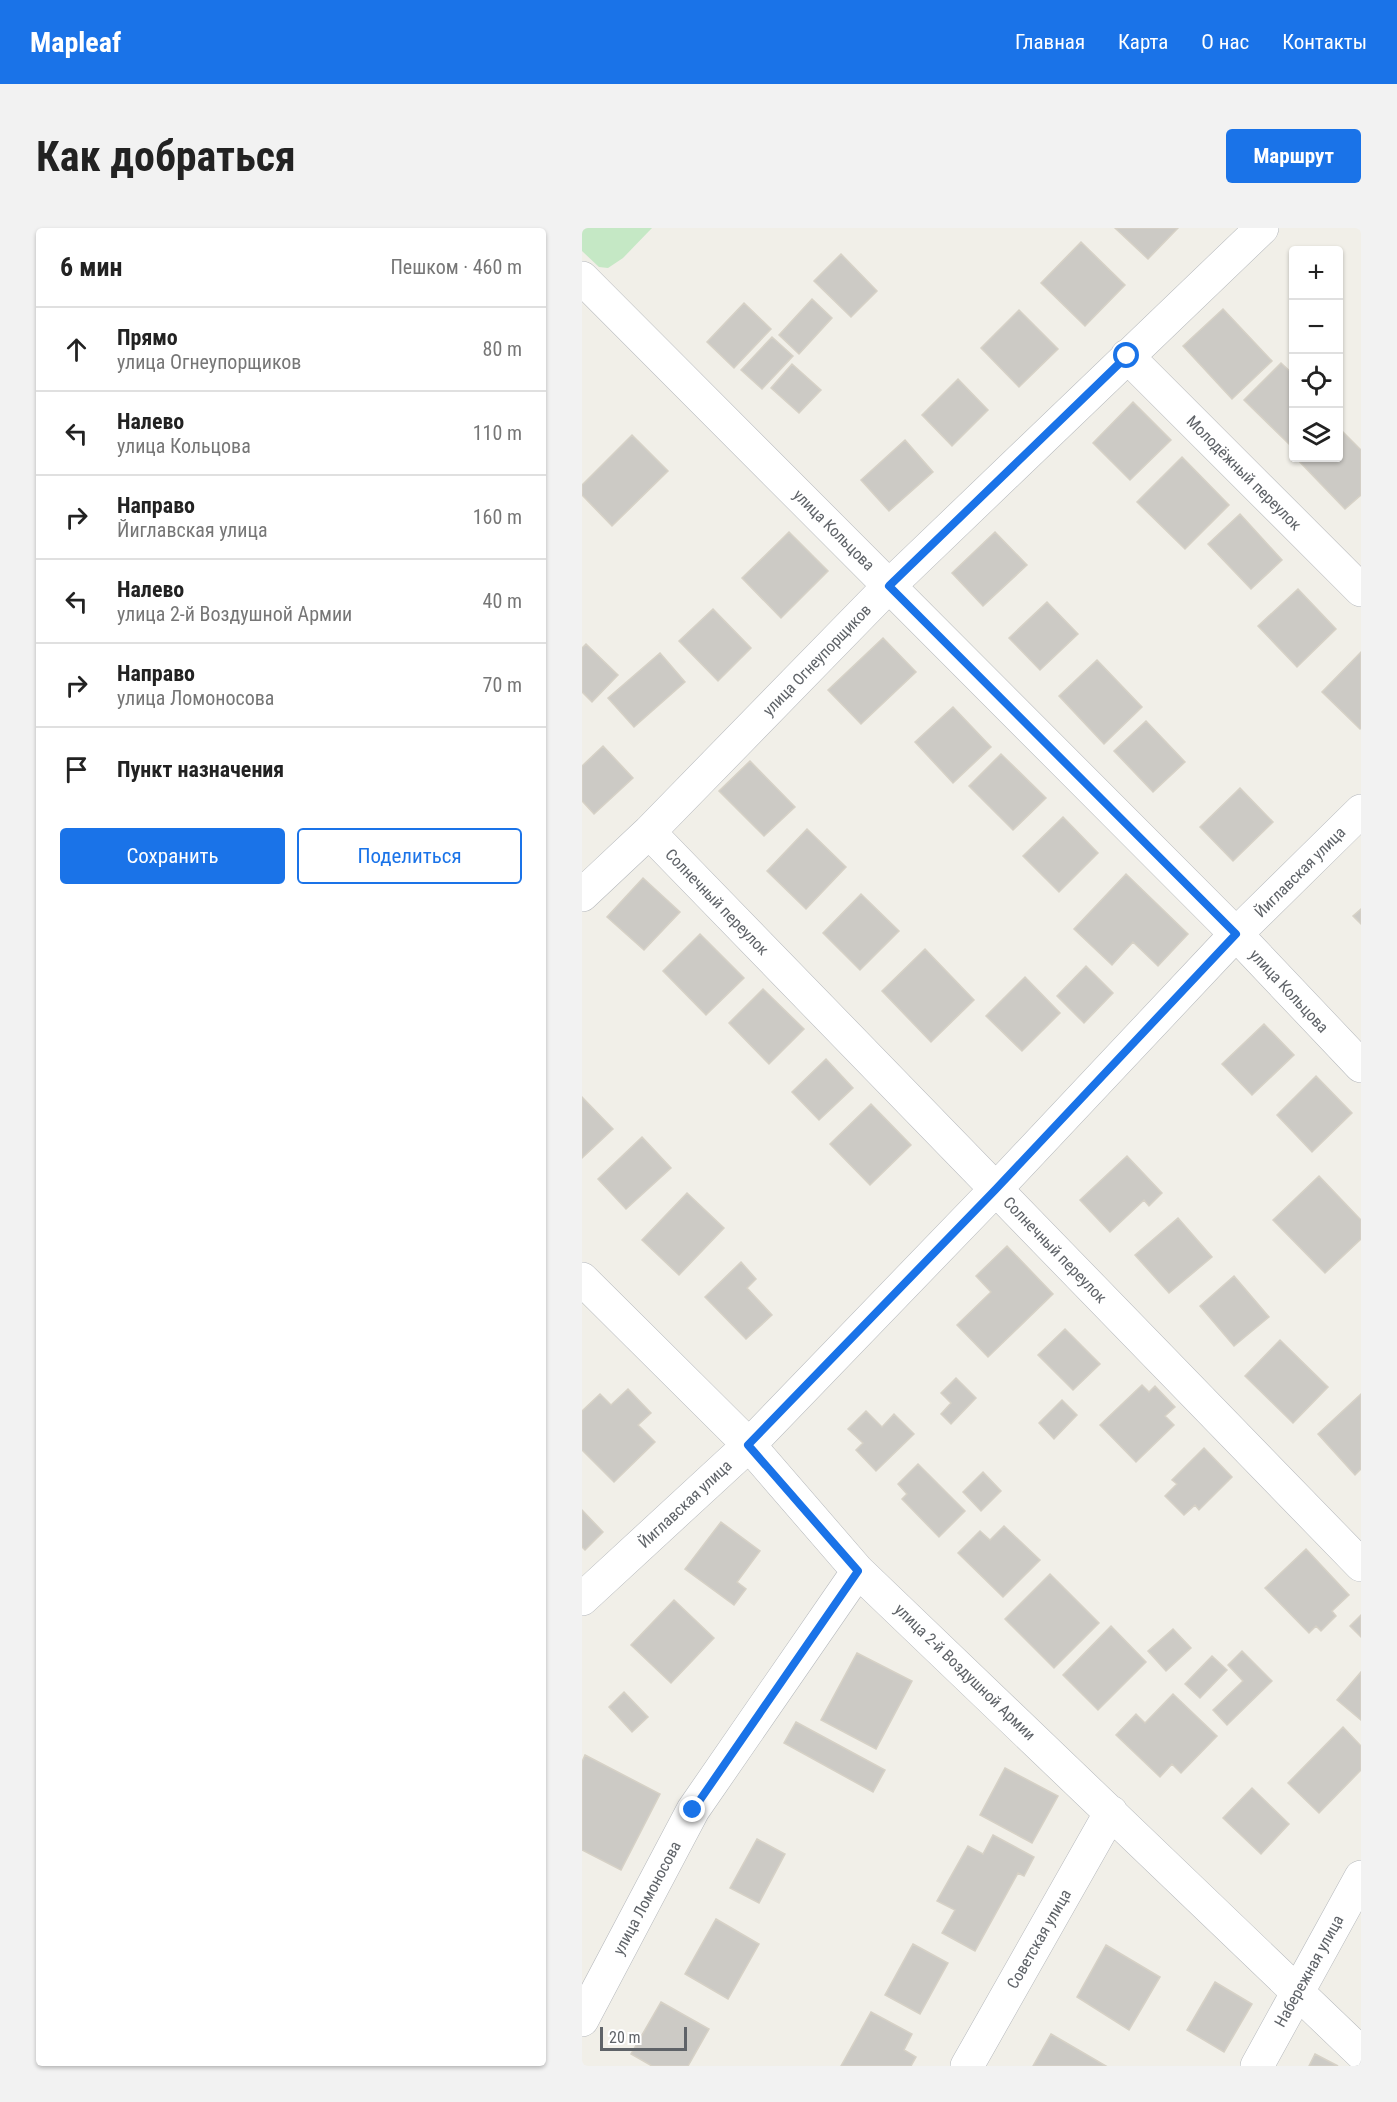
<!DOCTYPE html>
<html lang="ru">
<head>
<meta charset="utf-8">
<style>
	:root { --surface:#fff; --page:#f2f2f2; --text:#222; --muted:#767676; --line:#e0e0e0; --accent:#1a73e8 }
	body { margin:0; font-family:"Roboto Condensed",sans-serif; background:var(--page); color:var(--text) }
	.controls { position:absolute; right:18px; top:18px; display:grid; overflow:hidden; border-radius:6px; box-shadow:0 2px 4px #0004 }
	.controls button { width:54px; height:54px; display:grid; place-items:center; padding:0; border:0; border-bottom:2px solid var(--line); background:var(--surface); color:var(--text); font:30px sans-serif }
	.scale { position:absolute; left:18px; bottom:15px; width:87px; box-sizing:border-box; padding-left:6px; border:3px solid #5f6368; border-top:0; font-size:16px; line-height:21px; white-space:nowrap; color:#5f6368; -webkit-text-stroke:4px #fff; paint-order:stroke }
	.stop { position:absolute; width:18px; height:18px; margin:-14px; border:4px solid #1a73e8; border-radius:50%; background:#fff }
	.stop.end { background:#1a73e8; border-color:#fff; box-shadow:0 2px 6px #0008 }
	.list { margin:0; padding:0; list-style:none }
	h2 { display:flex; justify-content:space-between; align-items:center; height:78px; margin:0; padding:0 24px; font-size:26px }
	h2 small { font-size:20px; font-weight:400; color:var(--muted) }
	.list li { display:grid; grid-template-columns:39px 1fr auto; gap:18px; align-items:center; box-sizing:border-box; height:84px; padding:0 24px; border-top:2px solid var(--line) }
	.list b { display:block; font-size:22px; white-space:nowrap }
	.list p { margin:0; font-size:20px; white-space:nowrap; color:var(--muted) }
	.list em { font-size:20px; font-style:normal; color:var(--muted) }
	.actions { display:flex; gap:12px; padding:18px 24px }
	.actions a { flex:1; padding:14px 0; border:2px solid var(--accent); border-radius:6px; text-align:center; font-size:21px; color:var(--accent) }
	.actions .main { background:var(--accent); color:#fff }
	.icon { flex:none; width:33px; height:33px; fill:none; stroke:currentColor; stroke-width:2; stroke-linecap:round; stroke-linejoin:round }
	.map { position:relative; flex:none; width:779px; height:1838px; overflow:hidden; border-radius:6px }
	header { display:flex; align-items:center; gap:36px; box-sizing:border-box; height:84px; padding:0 30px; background:var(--accent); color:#fff }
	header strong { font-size:28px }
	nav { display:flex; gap:33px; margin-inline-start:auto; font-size:21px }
	.intro { display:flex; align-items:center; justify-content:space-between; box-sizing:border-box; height:144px; padding:0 36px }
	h1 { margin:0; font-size:42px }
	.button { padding:15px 27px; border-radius:6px; background:var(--accent); color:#fff; font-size:21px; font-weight:700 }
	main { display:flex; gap:36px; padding:0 36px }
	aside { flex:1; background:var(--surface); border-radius:6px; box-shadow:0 2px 4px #0004 }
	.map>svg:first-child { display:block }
	.green { fill:#c5e8c5 }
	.building { fill:#cccac5; stroke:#d6d1c6; stroke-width:1.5 }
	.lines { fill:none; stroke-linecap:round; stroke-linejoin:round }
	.minor-casing { stroke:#b5b8bc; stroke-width:34 }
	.minor { stroke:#fff; stroke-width:33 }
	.route { stroke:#1a73e8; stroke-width:8 }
	.labels { text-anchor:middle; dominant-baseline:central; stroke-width:6; stroke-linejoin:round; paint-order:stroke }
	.street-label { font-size:16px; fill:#5f6368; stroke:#fff }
</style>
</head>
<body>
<header>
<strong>Mapleaf</strong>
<nav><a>Главная</a><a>Карта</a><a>О нас</a><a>Контакты</a></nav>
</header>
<div class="intro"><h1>Как добраться</h1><a class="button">Маршрут</a></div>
<main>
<aside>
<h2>6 мин<small>Пешком · 460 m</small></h2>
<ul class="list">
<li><svg class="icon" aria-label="ahead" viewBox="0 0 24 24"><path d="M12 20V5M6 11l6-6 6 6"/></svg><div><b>Прямо</b><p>улица Огнеупорщиков</p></div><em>80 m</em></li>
<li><svg class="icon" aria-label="left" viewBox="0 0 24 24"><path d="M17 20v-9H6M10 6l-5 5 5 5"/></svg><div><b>Налево</b><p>улица Кольцова</p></div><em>110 m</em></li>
<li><svg class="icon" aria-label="right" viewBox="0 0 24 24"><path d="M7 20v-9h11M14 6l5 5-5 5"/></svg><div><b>Направо</b><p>Йиглавская улица</p></div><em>160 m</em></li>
<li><svg class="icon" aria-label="left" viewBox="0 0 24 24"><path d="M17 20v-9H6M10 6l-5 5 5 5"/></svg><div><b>Налево</b><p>улица 2-й Воздушной Армии</p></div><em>40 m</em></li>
<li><svg class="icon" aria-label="right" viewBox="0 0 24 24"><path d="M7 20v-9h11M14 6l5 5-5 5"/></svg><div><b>Направо</b><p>улица Ломоносова</p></div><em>70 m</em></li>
<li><svg class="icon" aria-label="arrive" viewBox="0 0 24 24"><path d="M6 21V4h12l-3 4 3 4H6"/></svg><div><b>Пункт назначения</b></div></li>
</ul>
<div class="actions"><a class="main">Сохранить</a><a>Поделиться</a></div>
</aside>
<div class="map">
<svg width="779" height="1838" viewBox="0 0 779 1838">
	<rect width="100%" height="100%" fill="#f1efe8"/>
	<path class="green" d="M0,0H70L41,30L26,40L17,39L0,23Z"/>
	<path class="building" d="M533,0H596L566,31Z
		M499,14L543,57L503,98L459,55Z
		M259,26L295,63L269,89L232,53Z
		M230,71L250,90L217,126L197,107Z
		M162,75L189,101L152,140L125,114Z
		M641,81L690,133L650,171L601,118Z
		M437,82L476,121L437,159L399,120Z
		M190,109L211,128L180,161L159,142Z
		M699,135L712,147V213L708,217L662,172Z
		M210,136L239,162L217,185L189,160Z
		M376,151L406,182L370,218L340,187Z
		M551,174L589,212L548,252L511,215Z
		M756,199L779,222V267L763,281L714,230H756Z
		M50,207L86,243L30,298L0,267V257Z
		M323,212L351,244L307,283L279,252Z
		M600,229L647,277L603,321L555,274Z
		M658,286L700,332L669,361L626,316Z
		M207,304L246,343L199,390L160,350Z
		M413,304L445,337L401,378L370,345Z
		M716,361L754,401L715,439L676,398Z
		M465,374L496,406L458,442L427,410Z
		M131,381L169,420L136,453L97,413Z
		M301,410L334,444L279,496L246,462Z
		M4,416L36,447L10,474L0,464V420Z
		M779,424V500L778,501L740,464Z
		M78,425L103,454L52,499L26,470Z
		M515,432L560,479L522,516L477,468Z
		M371,479L409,519L371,555L333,514Z
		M564,493L603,534L571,564L532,523Z
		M21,518L51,550L12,586L0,573V538Z
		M419,526L464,570L431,602L387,558Z
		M168,533L213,579L182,608L137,563Z
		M658,560L691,594L651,633L618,599Z
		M481,589L516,625L477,664L441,628Z
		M225,601L264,639L224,681L185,643Z
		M544,646L606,706L576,738L551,714L530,737L492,701Z
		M61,650L98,684L62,722L25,689Z
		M279,666L317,703L278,742L241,705Z
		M779,681V696L771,688Z
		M118,706L162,750L124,787L81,743Z
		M343,721L392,772L349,814L300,763Z
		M504,738L531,765L502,795L475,768Z
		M443,749L478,785L440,823L404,788Z
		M181,761L222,801L187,836L147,795Z
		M682,796L712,827L670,867L640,836Z
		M244,831L271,860L237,892L210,864Z
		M734,848L770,885L730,924L695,887Z
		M0,869L31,901L0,930Z
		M289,876L329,917L288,957L248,916Z
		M60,909L89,940L44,981L16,951Z
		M545,928L580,965L567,978L562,972L528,1004L498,972Z
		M737,948L779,992V1011L743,1045L691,992Z
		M105,965L142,1000L97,1047L60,1012Z
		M596,990L630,1029L587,1065L553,1027Z
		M425,1018L471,1066L406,1129L375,1097L409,1064L394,1048Z
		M159,1034L174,1051L165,1060L190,1087L164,1111L123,1069Z
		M652,1048L687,1089L652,1118L618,1078Z
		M483,1101L518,1136L491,1162L456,1127Z
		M698,1112L746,1159L711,1195L663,1148Z
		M374,1150L394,1170L369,1196L359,1186L369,1175L359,1165Z
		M560,1157L567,1164L573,1158L593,1179L583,1188L592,1197L554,1234L518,1197Z
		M46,1161L69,1185L56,1197L73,1214L32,1254L0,1222V1183L18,1166L29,1177Z
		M779,1166V1241L773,1247L736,1206Z
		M480,1172L495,1187L472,1211L457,1195Z
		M284,1183L300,1199L312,1186L332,1206L294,1243L274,1222L281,1215L266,1201Z
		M622,1220L650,1249L617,1282L613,1277L602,1287L583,1268L595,1256L590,1252Z
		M336,1236L383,1283L357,1309L320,1271L325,1266L316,1256Z
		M401,1244L419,1263L399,1283L381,1264Z
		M0,1282L21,1304L3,1322L0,1319Z
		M139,1294L178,1323L155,1354L164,1361L152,1377L103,1341Z
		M422,1298L458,1332L421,1369L376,1325L398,1303L408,1312Z
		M724,1321L767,1367L750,1383L754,1388L739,1403L734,1398L727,1405L683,1360Z
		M468,1346L517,1395L472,1440L423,1391Z
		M92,1372L132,1410L89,1455L49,1417Z
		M779,1387V1409L768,1398Z
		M529,1398L564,1434L516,1482L481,1447Z
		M591,1401L609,1420L584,1443L566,1423Z
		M660,1423L690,1453L645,1497L631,1482L661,1453L646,1437Z
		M275,1425L330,1453L294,1521L239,1492Z
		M630,1428L645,1442L618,1470L603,1456Z
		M779,1444V1492L755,1472Z
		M42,1464L66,1489L50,1504L27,1479Z
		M591,1466L635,1508L599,1545L590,1536L578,1549L534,1507L554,1486L563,1495Z
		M214,1494L303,1542L291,1564L202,1515Z
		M761,1499L779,1518V1542L737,1585L706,1555Z
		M3,1527L78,1566L39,1642L0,1622V1534Z
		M423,1540L476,1568L450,1615L398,1587Z
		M670,1560L707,1596L679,1626L641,1590Z
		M411,1607L452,1629L442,1648L436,1645L393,1723L360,1705L373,1682L355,1673L386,1618L401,1626Z
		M175,1611L203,1626L177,1675L148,1660Z
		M134,1691L177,1716L146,1771L103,1746Z
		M331,1716L366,1735L338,1786L303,1767Z
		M524,1717L578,1749L547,1802L495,1769Z
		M633,1754L670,1776L642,1824L605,1802Z
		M79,1774L127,1801L106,1838H70L49,1826Z
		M289,1784L330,1806L322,1822L334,1829L329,1838H259Z
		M469,1806L524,1838H451Z
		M733,1826L756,1838H727Z"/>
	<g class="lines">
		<g class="minor-casing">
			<path id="minor" d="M0,50L654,706L779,838
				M545,128L779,362
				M67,604L779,1337
				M0,667L67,604L307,358L680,0
				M0,1051L167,1217L276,1343L779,1825
				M0,1371L167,1217L414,961L654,706L779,583
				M0,1792L111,1582L276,1343
				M385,1838L529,1584
				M675,1838L779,1649"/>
		</g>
		<use href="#minor" class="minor"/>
	</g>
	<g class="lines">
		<path class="route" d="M111,1582L276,1343L166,1217L414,961L654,706L307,358L545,128"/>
	</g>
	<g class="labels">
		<g class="street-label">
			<text transform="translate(662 245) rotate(45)">Молодёжный переулок</text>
			<text transform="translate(252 302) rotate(45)">улица Кольцова</text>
			<text transform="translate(235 432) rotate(-46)">улица Огнеупорщиков</text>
			<text transform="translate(718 644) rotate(-45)">Йиглавская улица</text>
			<text transform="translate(135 674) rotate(46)">Солнечный переулок</text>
			<text transform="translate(707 763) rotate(47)">улица Кольцова</text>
			<text transform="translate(473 1022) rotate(46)">Солнечный переулок</text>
			<text transform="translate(103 1276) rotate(-43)">Йиглавская улица</text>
			<text transform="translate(383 1444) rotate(44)">улица 2-й Воздушной Армии</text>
			<text transform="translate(65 1670) rotate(-62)">улица Ломоносова</text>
			<text transform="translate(457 1711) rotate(-60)">Советская улица</text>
			<text transform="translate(727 1743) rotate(-61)">Набережная улица</text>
		</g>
	</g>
</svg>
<div class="controls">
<button>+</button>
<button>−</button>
<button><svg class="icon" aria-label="locate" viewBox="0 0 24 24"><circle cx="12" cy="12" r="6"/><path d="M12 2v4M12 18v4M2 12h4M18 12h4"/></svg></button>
<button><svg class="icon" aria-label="layers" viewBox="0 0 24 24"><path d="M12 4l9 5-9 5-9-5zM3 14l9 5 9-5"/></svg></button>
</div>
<div class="scale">20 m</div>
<div class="stop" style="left:545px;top:128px"></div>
<div class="stop end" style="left:111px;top:1582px"></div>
</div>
</main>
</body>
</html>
